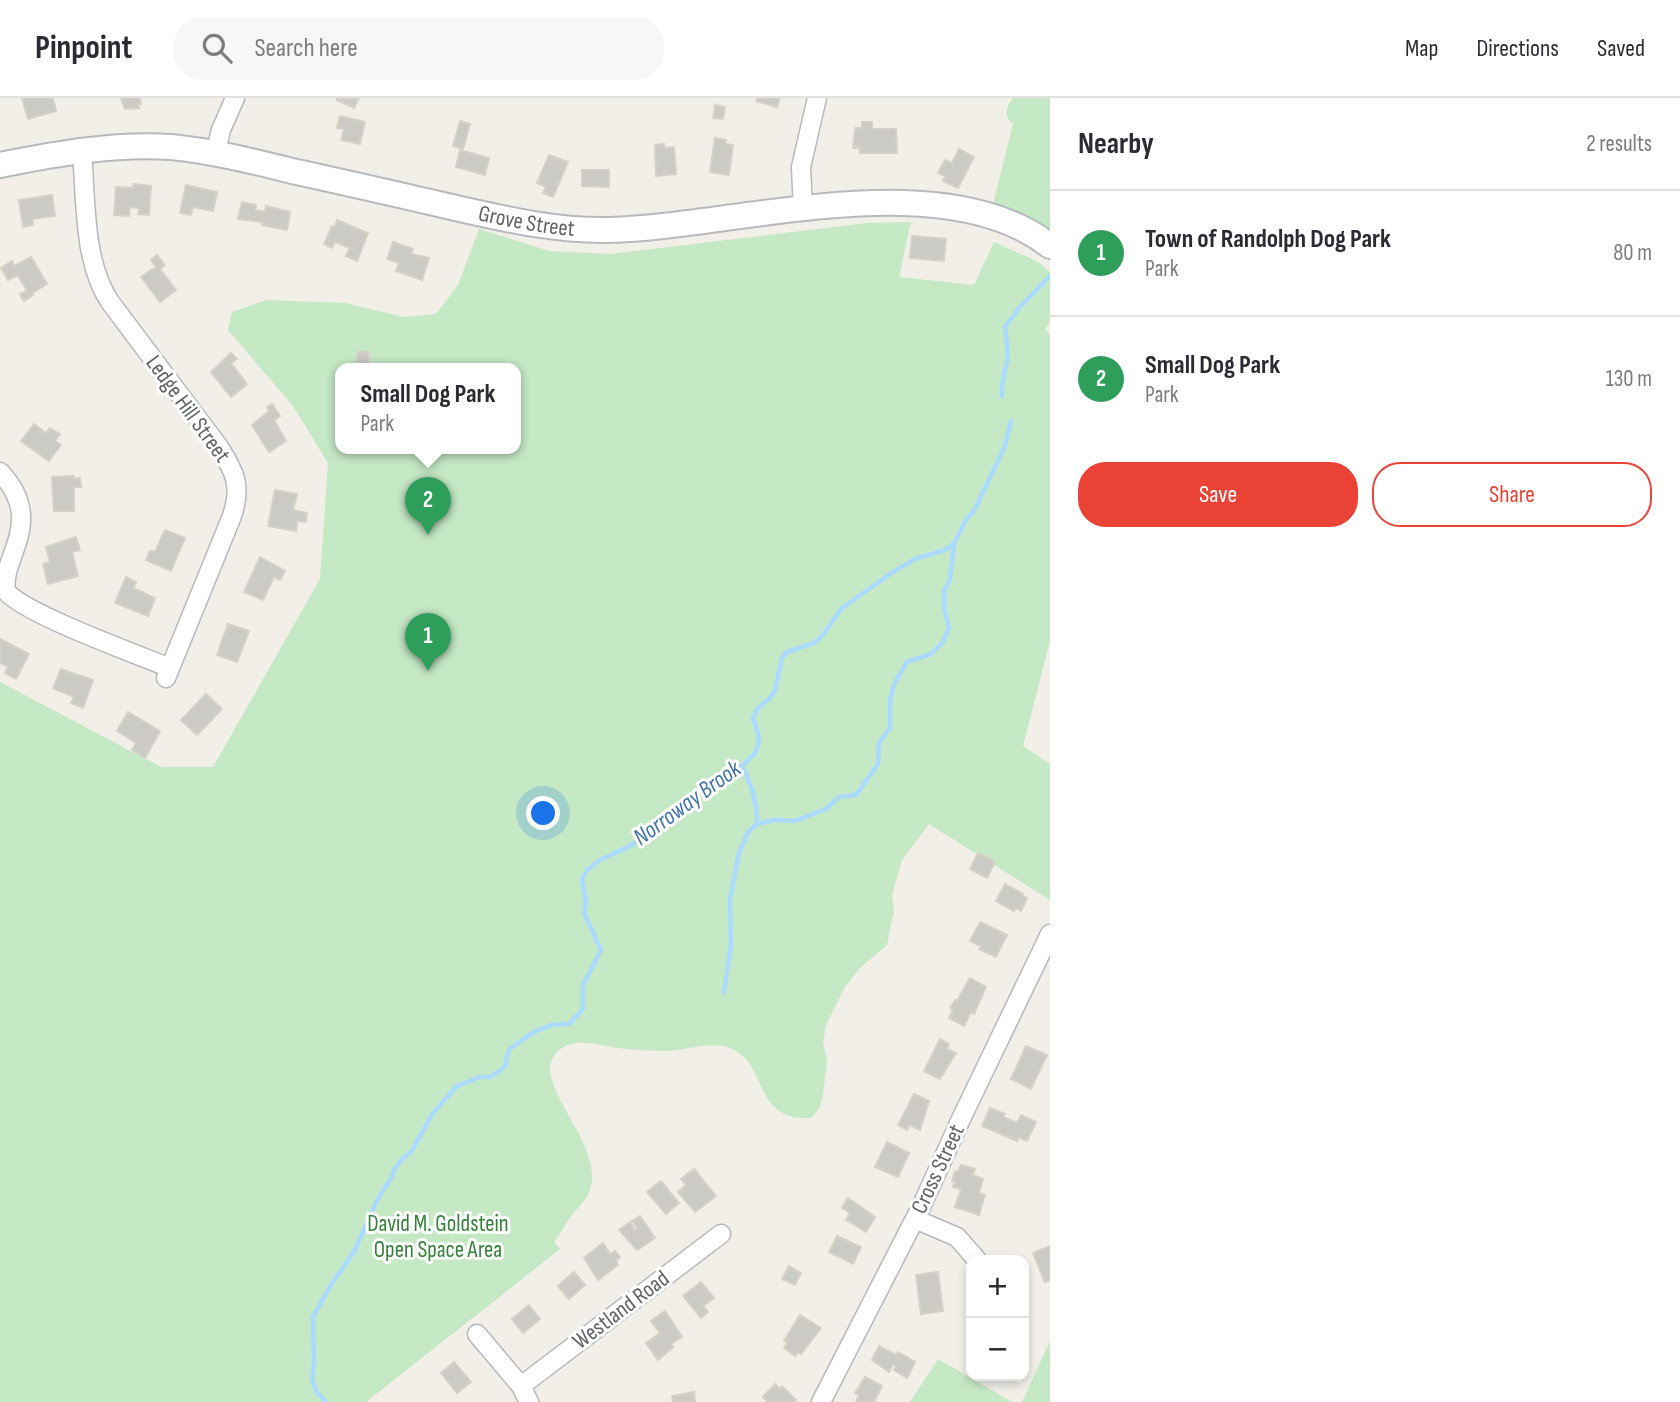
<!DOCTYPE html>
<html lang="en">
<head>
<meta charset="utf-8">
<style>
	:root { --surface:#fff; --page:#f7f7f7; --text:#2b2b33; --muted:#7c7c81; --line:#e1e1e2; --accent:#ea4335 }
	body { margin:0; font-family:"Sofia Sans Condensed",sans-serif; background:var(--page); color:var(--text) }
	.controls { position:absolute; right:21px; bottom:21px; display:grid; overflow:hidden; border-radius:14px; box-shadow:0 4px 10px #0003 }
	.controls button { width:63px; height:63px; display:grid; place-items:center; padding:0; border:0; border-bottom:2px solid var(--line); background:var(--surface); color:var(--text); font:35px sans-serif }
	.you { position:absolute; left:544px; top:716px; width:24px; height:24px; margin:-18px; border:5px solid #fff; border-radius:50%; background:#1a73e8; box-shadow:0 0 0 10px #1a73e833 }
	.badge { display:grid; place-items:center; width:46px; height:46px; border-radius:50%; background:var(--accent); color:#fff; font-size:23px; font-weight:700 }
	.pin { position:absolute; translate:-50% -58px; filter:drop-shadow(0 2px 4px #0008) }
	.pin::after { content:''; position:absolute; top:37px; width:24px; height:21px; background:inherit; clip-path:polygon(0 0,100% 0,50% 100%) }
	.popup { position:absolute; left:335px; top:265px; width:186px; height:91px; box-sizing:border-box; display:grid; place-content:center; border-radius:14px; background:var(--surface); filter:drop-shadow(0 2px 5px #0005); font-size:23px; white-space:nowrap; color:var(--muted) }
	.popup b { font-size:26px; color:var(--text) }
	.popup::after { content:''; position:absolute; left:50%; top:100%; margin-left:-14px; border:14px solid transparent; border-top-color:var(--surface) }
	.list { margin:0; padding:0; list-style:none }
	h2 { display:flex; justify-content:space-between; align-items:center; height:91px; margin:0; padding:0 28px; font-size:30px }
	h2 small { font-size:23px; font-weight:400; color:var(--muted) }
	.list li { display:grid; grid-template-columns:46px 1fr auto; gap:21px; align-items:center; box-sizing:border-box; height:126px; padding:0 28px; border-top:2px solid var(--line) }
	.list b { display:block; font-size:26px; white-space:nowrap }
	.list p { margin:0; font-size:23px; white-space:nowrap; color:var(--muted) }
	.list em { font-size:23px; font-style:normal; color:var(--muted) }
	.actions { display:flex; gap:14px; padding:21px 28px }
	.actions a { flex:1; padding:16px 0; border:2px solid var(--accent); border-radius:28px; text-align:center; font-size:24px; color:var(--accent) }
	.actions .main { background:var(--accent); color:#fff }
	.icon { flex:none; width:38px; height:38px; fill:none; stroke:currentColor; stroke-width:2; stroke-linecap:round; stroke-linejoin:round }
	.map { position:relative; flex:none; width:1050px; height:1304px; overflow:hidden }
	header { display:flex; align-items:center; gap:42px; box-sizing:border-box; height:98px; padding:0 35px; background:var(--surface); border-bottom:2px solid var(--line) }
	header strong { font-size:33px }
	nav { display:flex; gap:38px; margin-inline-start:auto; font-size:24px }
	.search { width:490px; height:63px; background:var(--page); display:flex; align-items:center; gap:18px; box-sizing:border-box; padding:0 24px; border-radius:28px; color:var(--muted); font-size:26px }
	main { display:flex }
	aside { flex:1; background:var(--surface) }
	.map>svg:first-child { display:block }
	.green { fill:#c5e8c5; fill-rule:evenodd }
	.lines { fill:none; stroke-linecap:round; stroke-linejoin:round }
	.stream { stroke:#aadaff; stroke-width:4.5 }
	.building { fill:#cccac5; stroke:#d6d1c6; stroke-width:2 }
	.street-casing { stroke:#b5b8bc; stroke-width:21 }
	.secondary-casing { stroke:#b6babf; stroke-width:28 }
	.street { stroke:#fff; stroke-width:18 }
	.secondary { stroke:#fff; stroke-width:24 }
	.labels { text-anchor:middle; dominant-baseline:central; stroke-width:6; stroke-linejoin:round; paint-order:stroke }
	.street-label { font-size:23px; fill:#5f6368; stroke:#fff }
	.park-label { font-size:23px; fill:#348238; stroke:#fff }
	.water-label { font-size:24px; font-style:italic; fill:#4174aa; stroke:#fff }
</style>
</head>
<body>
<header>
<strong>Pinpoint</strong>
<div class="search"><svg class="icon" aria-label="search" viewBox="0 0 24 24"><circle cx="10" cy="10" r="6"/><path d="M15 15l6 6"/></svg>Search here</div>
<nav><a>Map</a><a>Directions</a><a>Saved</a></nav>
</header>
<main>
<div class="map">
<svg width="1050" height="1304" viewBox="0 0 1050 1304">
	<rect width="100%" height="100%" fill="#f1efe8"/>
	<path class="green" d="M1013,0H1050V133L1028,119L993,106L1013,26C1003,18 1006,9 1013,0Z
		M911,124L899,179L974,187L994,144L1038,164L1050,174V224L1045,231L1050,236V543L1023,648L1050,666V802L929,726L902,762L892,797L894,812L887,847L860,870L845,889L826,927L823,945L827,963L823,997L820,1009L811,1020C753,1023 769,970 734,952C714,941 686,953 666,953C650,953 634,952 618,950C603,948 586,942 571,946C561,948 552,957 550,967C549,981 557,995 563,1007C576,1032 602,1068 588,1096C585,1104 577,1110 572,1117C565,1126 561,1136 554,1144L560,1151L366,1304H0V584L161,669H213L320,481L328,365L293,308L228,232L232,214L266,202L345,205L404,219L436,216L458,187L479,131L549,153L611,156L867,125ZM340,271H516V351H340Z
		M1050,1243V1304H1022Z
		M938,1261L1012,1304H910Z"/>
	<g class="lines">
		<path class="stream" d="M1002,298C1001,285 1004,276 1007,264C1009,252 1006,240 1005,229L1019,210L1050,178
			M757,726L775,722L795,723L826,711L839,699L856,697L878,666L879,645L890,630V603L894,586L907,564L931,556L943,544L949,530L944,511V493L950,482L954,445
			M724,894L731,846L730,801L739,755L748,734L757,726C757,704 752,688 742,668
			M326,1304L316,1293L312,1281L314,1265L313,1219L330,1188L354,1154L377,1102L392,1079L394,1072L403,1060L411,1054L433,1015L457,988L480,979H490L501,972L505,968L507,957L511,950L534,934L551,927L569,926L583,911V887L601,852L584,815L586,804L582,781L587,772L600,762L628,749L669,724L676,713L693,699L742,668L755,655L758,647L759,639L753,620L757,611L770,600L775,592L782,560L787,554L814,545L822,538L842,510L893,474L915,461L945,452L954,445L967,420L974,413L1005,348L1011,323"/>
	</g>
	<path class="building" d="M22,0H53L56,13L28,21Z
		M121,0H140L141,6H138L139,10L125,11Z
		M337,0H359L354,10L337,2Z
		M757,0H780L777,9L756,3Z
		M715,7L725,9L723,21L713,20Z
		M340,18L365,24L360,46L341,42L344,31L337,30Z
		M460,23L470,26L463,51L453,48Z
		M862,24H872V31H896L897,55H860V50H853L855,30H862Z
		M715,40L726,42L725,46L733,47L729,77L710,74Z
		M664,46V50L674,49L676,76L656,78L655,47Z
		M959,51L974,59L958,90L943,83L945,78L938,75L945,62L952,65Z
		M460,52L489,60L485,77L456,69Z
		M549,57L568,64L553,99L543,95L546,89L537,85Z
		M582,72H609V89L582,88Z
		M133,86L151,88L149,117L138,116L139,110L130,109L129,118L114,117L116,89L133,90Z
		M186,87L217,94L213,113L193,109L191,117L180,115Z
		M52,97L55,118L32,121L33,127L23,129L19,102Z
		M242,104L256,107L255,112L265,114L266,108L290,114L287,132L262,127L263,124L238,121Z
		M337,122L368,135L357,163L346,158L350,150L335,144L332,150L324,146L332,128L335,129Z
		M912,138L946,141L944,163L910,160Z
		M393,144L413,151L411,156L429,160L422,182L396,173L399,165L387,161Z
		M157,157L165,167L160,171L176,192L160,204L141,179L156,169L151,162Z
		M31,159L47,186L32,195L33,197L24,203L20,196L27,193L18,177L8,182L1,170L12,163L14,168Z
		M357,254H369V271H357Z
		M231,255L237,261L231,265L247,286L231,299L211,274Z
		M272,306L280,318L274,322L286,343L269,354L252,327L269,313L267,309Z
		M34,326L46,335L50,330L60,336L55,343L61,347L49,363L21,343Z
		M74,378V381L80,380L81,389H74V413H54L52,379Z
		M275,392L297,396L293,412L307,415L306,424L297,423L296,433L268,428Z
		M165,432L185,440L171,473L146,462L150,453L155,454Z
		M76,439L80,452L72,454L78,478L48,486L43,466L50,464L46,449Z
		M260,459L285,473L280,482L274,479L263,502L244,494Z
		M126,479L136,484L133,490L155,500L148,518L115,505Z
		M228,526L249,533L237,564L217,557Z
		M0,541L29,556L16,581L5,575L8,569L0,565Z
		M61,571L93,582L83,610L71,605L74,599L53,590Z
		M206,596L222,611L197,637L181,622Z
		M128,614L160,633L145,660L132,652L136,645L117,633Z
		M978,755L995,764L987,780L970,771Z
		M1005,786L1023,796L1022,798L1027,800L1021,813L1016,810L1014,813L996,803Z
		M980,824L1007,837L996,859L979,851L981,848L970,843Z
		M970,880L986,889L974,916L971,914L964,928L949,920L953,912L950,910L955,902L957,903Z
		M940,941L949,946L947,951L956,955L940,981L924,973Z
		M1026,948L1047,957L1031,991L1011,981Z
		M914,996L929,1003L920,1032L910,1027L907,1032L898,1027Z
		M990,1010L1005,1016L1003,1019L1017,1025L1021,1017L1036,1024L1027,1043L1018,1039L1017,1043L982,1028Z
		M887,1044L909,1055L898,1079L875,1069Z
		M961,1067L975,1071L973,1077L983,1081L979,1095L985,1097L979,1117L955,1109L961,1091L953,1089L955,1084L952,1083L955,1073L958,1074Z
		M694,1071L716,1098L695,1114L678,1094L686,1087L681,1081Z
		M661,1083L679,1105L666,1116L647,1094Z
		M848,1100L875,1119L866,1134L846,1122L850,1115L842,1110Z
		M640,1118L655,1140L637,1152L619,1132L630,1124L635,1132L637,1130L632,1123Z
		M837,1138L861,1149L853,1166L829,1154Z
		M603,1145L610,1156L615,1153L620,1159L616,1163L618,1167L598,1182L584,1160Z
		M1050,1148V1182L1045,1184L1033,1155Z
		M789,1168L801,1175L795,1187L782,1181Z
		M574,1174L585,1187L569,1201L558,1188Z
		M938,1174L943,1213L921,1216L916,1177Z
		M701,1184L714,1200L703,1208L708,1214L701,1220L683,1198Z
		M529,1207L540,1221L523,1235L512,1221Z
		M665,1213L682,1239L671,1246L673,1249L658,1262L646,1245L660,1235L651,1223Z
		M800,1217L821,1230L801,1256L798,1254L795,1258L784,1250L787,1245L784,1243Z
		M879,1248L896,1257L898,1254L915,1264L907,1280L894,1272L896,1268L893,1266L889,1274L872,1262Z
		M454,1264L471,1284L457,1295L441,1275Z
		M865,1279L882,1288L874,1304H856L859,1297L855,1295Z
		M775,1286L780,1291L782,1288L796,1302L794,1304H768L763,1299Z
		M694,1294L695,1304H673L672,1298Z"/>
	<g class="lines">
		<g class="street-casing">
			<path id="street" d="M82,54C86,101 83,164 110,204L219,349C235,374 242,388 232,418L166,580
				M215,56L221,32L235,0
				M803,111L801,69L817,0
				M0,374C47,424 0,459 6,493C22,515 139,557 170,570
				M915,1121L957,1139L977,1162
				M477,1236L521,1288L529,1304
				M521,1288L721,1136
				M821,1304L922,1107L961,1021L1050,836"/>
		</g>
		<g class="secondary-casing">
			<g id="secondary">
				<path id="s1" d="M0,67C55,56 115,45 171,49C212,53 252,63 292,73C348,85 404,98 460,111C509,122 558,133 609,132C736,129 942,63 1050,148"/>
			</g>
		</g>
		<use href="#street" class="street"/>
		<use href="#secondary" class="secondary"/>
	</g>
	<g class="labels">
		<g class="street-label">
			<text stroke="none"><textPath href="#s1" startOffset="536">Grove Street</textPath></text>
			<text transform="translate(188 311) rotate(54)">Ledge Hill Street</text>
			<text transform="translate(938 1071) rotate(-65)">Cross Street</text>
			<text transform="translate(621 1212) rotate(-37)">Westland Road</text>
		</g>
		<g class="park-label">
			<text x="438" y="1126">David M. Goldstein<tspan x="438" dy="26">Open Space Area</tspan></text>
		</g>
		<g class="water-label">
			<text transform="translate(687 705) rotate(-36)">Norroway Brook</text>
		</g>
	</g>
</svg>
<div class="controls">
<button>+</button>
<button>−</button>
</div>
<div class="you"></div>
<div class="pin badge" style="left:428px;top:573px;background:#2e9e5b">1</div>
<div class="pin badge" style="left:428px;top:437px;background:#2e9e5b">2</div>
<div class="popup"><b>Small Dog Park</b>Park</div>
</div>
<aside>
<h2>Nearby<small>2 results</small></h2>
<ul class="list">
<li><span class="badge" style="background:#2e9e5b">1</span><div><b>Town of Randolph Dog Park</b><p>Park</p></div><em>80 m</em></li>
<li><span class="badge" style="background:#2e9e5b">2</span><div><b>Small Dog Park</b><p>Park</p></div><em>130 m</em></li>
</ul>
<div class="actions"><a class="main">Save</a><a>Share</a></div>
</aside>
</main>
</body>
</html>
